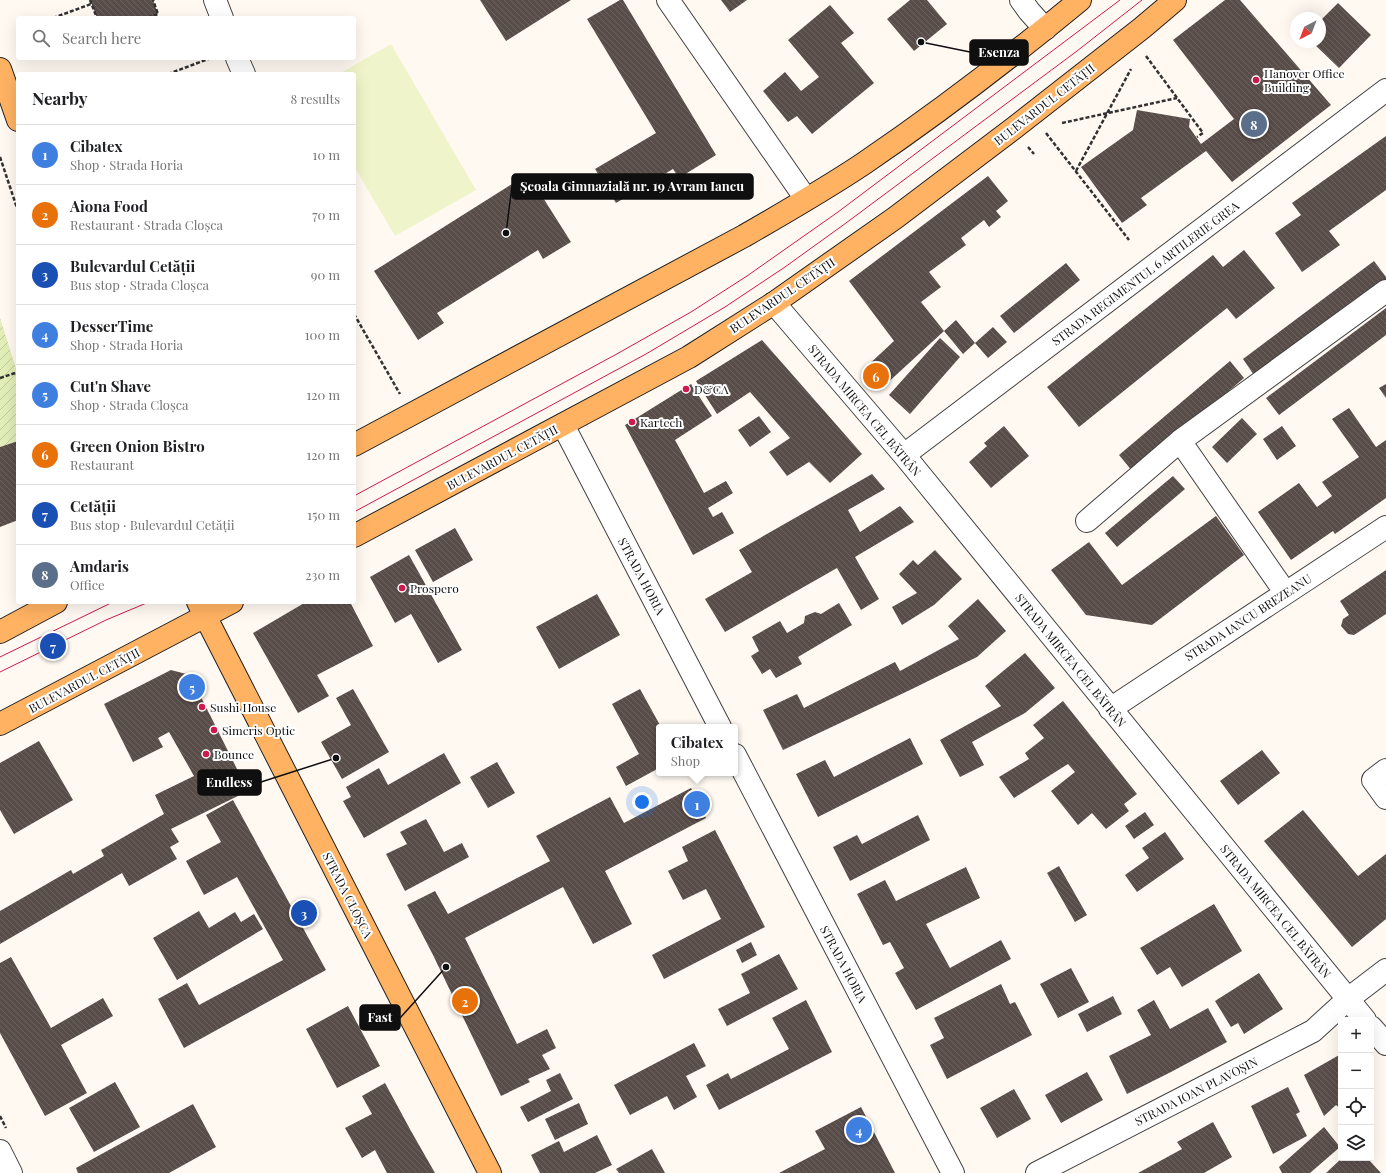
<!DOCTYPE html>
<html lang="en">
<head>
<meta charset="utf-8">
<style>
	:root { --surface:#fff; --page:#f6f6f6; --text:#202124; --muted:#757577; --line:#e0e0e0; --accent:#2563eb }
	body { margin:0; font-family:"Playfair Display",serif; background:var(--page); color:var(--text) }
	.controls { position:absolute; right:12px; bottom:12px; display:grid; overflow:hidden; border-radius:4px; box-shadow:0 4px 16px #0002 }
	.controls button { width:36px; height:36px; display:grid; place-items:center; padding:0; border:0; border-bottom:1px solid var(--line); background:var(--surface); color:var(--text); font:20px sans-serif }
	.compass { position:absolute; left:1290px; top:12px; width:36px; height:36px; border-radius:50%; background:var(--surface); box-shadow:0 4px 16px #0002; rotate:222deg }
	.you { position:absolute; left:642px; top:802px; width:14px; height:14px; margin:-10px; border:3px solid #fff; border-radius:50%; background:#1a73e8; box-shadow:0 0 0 6px #1a73e833 }
	.badge { display:grid; place-items:center; width:26px; height:26px; border-radius:50%; background:var(--accent); color:#fff; font-size:13px; font-weight:700 }
	.pin { position:absolute; translate:-50% -50%; border:2px solid #fff; box-shadow:0 1px 4px #0006 }
	.popup { position:absolute; left:656px; top:724px; width:82px; height:52px; box-sizing:border-box; display:grid; place-content:center; border-radius:4px; background:var(--surface); filter:drop-shadow(0 1px 3px #0005); font-size:13px; white-space:nowrap; color:var(--muted) }
	.popup b { font-size:15px; color:var(--text) }
	.popup::after { content:''; position:absolute; left:50%; top:100%; margin-left:-8px; border:8px solid transparent; border-top-color:var(--surface) }
	.list { margin:0; padding:0; list-style:none }
	h2 { display:flex; justify-content:space-between; align-items:center; height:52px; margin:0; padding:0 16px; font-size:17px }
	h2 small { font-size:13px; font-weight:400; color:var(--muted) }
	.list li { display:grid; grid-template-columns:26px 1fr auto; gap:12px; align-items:center; box-sizing:border-box; height:60px; padding:0 16px; border-top:1px solid var(--line) }
	.list b { display:block; font-size:15px; white-space:nowrap }
	.list p { margin:0; font-size:13px; white-space:nowrap; color:var(--muted) }
	.list em { font-size:13px; font-style:normal; color:var(--muted) }
	.icon { flex:none; width:22px; height:22px; fill:none; stroke:currentColor; stroke-width:2; stroke-linecap:round; stroke-linejoin:round }
	.map { position:relative; flex:none; width:1386px; height:1173px; overflow:hidden }
	.search { position:absolute; background:var(--surface); box-shadow:0 4px 16px #0002; left:16px; top:16px; width:340px; height:44px; display:flex; align-items:center; gap:10px; box-sizing:border-box; padding:0 14px; border-radius:4px; color:var(--muted); font-size:15px }
	.panel { position:absolute; background:var(--surface); box-shadow:0 4px 16px #0002; left:16px; top:72px; width:340px; height:532px; border-radius:4px }
	.map>svg:first-child { display:block }
	.garden { fill:url(#garden-furrows) }
	.pitch { fill:#f0f4ca }
	.building { fill:url(#building-back-hatch) }
	.lines { fill:none; stroke-linecap:round; stroke-linejoin:round }
	.minor-casing { stroke:#424242; stroke-width:24 }
	.major-casing { stroke:#202020; stroke-width:24 }
	.path { stroke:#313131; stroke-width:2.5; stroke-dasharray:4 2; stroke-linecap:butt }
	.minor { stroke:#fff; stroke-width:22 }
	.major { stroke:#ffb262; stroke-width:22 }
	.tram { stroke:#cd1a4e; stroke-width:1 }
	.poi-dot { fill:#cd1a4e; stroke:#fff; stroke-width:1.5 }
	.labels { text-anchor:middle; dominant-baseline:central; stroke-width:4; stroke-linejoin:round; paint-order:stroke }
	.poi-label { font-size:12px; fill:#0f0f0f; stroke:#fff; text-anchor:start }
	.street-label { font-size:12px; fill:#0f0f0f; stroke:#fff }
	.leader { fill:none; stroke:#0f0f0f; stroke-width:1.5 }
	.callout-dot { fill:#0f0f0f; stroke:#fff; stroke-width:1.5 }
	.callout { fill:#0f0f0f; stroke:#0f0f0f; stroke-width:1.5 }
	.callout-label { font-size:13px; text-anchor:middle; font-weight:bold; fill:#fff }
</style>
</head>
<body>
<div class="map">
<svg width="1386" height="1173" viewBox="0 0 1386 1173">
	<defs>
		<pattern id="garden-furrows" width="10" height="10" patternUnits="userSpaceOnUse"><rect width="10" height="10" fill="#e1eeb7"/><path d="M-1 1l2-2M0 10L10 0M9 11l2-2" fill="none" stroke="#c0cb9c"/></pattern>
		<pattern id="building-back-hatch" width="6" height="6" patternUnits="userSpaceOnUse"><rect width="6" height="6" fill="#594d4a"/><path d="M-1 5l2 2M0 0l6 6M5-1l2 2" fill="none" stroke="#6c6260"/></pattern>
	</defs>
	<rect width="100%" height="100%" fill="#fff9f2"/>
	<path class="garden" d="M0,318L18,375V441L0,447Z"/>
	<path class="pitch" d="M391,44L476,190L395,236L354,166V74H339Z"/>
	<path class="building" d="M90,0H153L158,14L148,18H97Z
		M480,0H571L506,41Z
		M620,0H623L716,155L679,178L673,169L616,203L595,169L656,133L587,19Z
		M721,0H747L730,12Z
		M910,0H927L947,24L914,51L887,19Z
		M1225,0H1240L1331,105L1232,182L1206,151L1141,198L1147,205L1122,223L1081,167L1133,130L1137,110L1190,119L1189,127L1201,144L1234,119L1173,40Z
		M1338,3L1371,35L1339,68L1312,42H1320V21Z
		M830,5L854,33L841,43L874,83L812,134L797,116L788,122L763,91L785,72L801,91L819,77L788,40Z
		M1386,136V190L1329,231L1340,245L1302,272L1275,233L1301,215L1292,203Z
		M528,174L571,242L543,259L538,250L437,313L444,323L418,340L374,271Z
		M988,176L1008,201L996,211L1001,217L989,227L984,220L961,238L966,245L929,272L941,287L921,302L944,331L883,387L865,368L894,341L849,281Z
		M1244,250L1275,288L1236,319L1227,308L1079,427L1047,387L1213,255L1223,267Z
		M1374,261L1386,277V281L1256,378L1243,359Z
		M1066,263L1080,280L1014,333L1000,316Z
		M1386,308V335L1279,415L1266,398Z
		M956,320L975,343L963,354L944,331Z
		M993,327L1007,342L988,358L975,343Z
		M940,338L960,357L910,414L889,395Z
		M762,340L862,454L830,483L809,462L787,476L769,452L790,438L750,392L717,414L696,381Z
		M1230,361L1244,378L1133,472L1119,455Z
		M691,384L712,416L675,440L704,493L726,481L733,493L708,508L713,517L722,512L734,533L693,555L625,425Z
		M1386,384V398L1379,388Z
		M1349,408L1376,447L1386,440V498L1335,534L1333,531L1291,560L1258,512L1299,483L1317,507L1332,496L1322,482L1359,457L1332,419Z
		M759,416L771,432L750,447L738,430Z
		M1242,418L1257,434L1227,463L1212,447Z
		M1004,426L1029,456L991,488L969,462L987,446L984,443Z
		M1282,426L1296,446L1277,460L1263,439Z
		M18,441V520L0,527V447Z
		M872,474L885,489L848,510L860,532L900,506L914,522L855,557L879,599L861,610L837,568L725,632L705,599L752,572L739,550Z
		M1173,476L1185,489L1117,547L1105,533Z
		M1216,516L1244,555L1152,625L1086,615L1051,570L1089,542L1122,585Z
		M455,528L473,560L433,582L415,550Z
		M935,550L962,579L934,605L902,625L892,607L917,593L899,574L913,560L918,565Z
		M409,555L462,650L438,663L411,614L395,623L370,577Z
		M1386,570V614L1354,635L1348,634L1341,626L1343,619L1349,615L1340,601Z
		M597,594L620,635L559,669L536,627Z
		M978,599L1006,631L977,657L910,690L783,750L763,710L797,694L804,708L895,662L900,671L959,639L948,626Z
		M306,602H350L373,646L317,675L329,696L298,713L253,633Z
		M839,603L852,625L798,657L802,664L776,678L770,669L762,674L751,656L759,651L752,637L780,621L787,633L804,623L805,616L815,612L821,614Z
		M1025,653L1055,688L1025,713L972,742L984,765L960,777L940,740L1001,706L985,686Z
		M171,670L190,675L248,791L171,829L179,842L170,847L177,859L129,886L122,873L0,944V911L71,870L73,874L104,856L101,850L164,814L155,795L194,776L169,732L158,738L163,747L133,762L104,704Z
		M353,689L389,752L342,779L321,742L351,725L336,698Z
		M640,689L661,727H659V768L626,786L616,767L639,754L612,704Z
		M1063,701L1137,794L1124,804L1129,811L1106,829L1092,813L1078,825L1051,791L1075,772L1068,764L1014,798L999,777L1029,759L1025,753L1044,738L1033,725Z
		M910,738L923,764L818,817L796,774L825,760L834,777Z
		M39,741L73,800L14,834L0,810V763Z
		M1262,750L1280,773L1238,805L1220,781Z
		M444,753L461,783L364,838L343,801L351,797L346,787L379,768L388,785Z
		M497,762L515,793L488,808L470,777Z
		M691,788L706,818L605,871L632,924L593,944L563,887L465,938L517,1044L547,1029L556,1048L542,1055L550,1069L528,1079L530,1082L501,1096L433,955L407,905L435,891L448,914L550,861L536,836L610,797L624,823Z
		M233,800L326,970L184,1048L158,999L187,983L199,1005L283,960L237,877L204,895L186,861L221,842L206,815Z
		M1303,810L1358,876L1386,854V919L1352,947L1264,841Z
		M1145,812L1154,825L1134,839L1125,826Z
		M918,815L930,840L850,881L833,847L857,835L862,844Z
		M426,819L444,852L462,843L469,857L405,891L386,854L407,844L400,832Z
		M715,830L765,927L664,979L652,955L721,919L706,889L683,900L668,871L688,861L682,847Z
		M1165,832L1184,859L1137,892L1125,875L1149,858L1142,848Z
		M1059,866L1087,915L1075,922L1047,873Z
		M966,867L980,898L926,924L950,968L1001,940L1011,959L916,1010L895,973L904,968L890,942L883,945L857,894L885,880L896,901Z
		M1214,904L1242,951L1182,987L1170,967L1157,975L1140,948Z
		M199,911L209,928L235,912L241,922L254,914L263,929L177,980L153,938Z
		M751,942L757,955L742,963L736,950Z
		M779,954L798,989L727,1026L718,1009L750,993L741,974Z
		M11,957L51,1028L103,998L113,1016L61,1045L87,1093L45,1116L0,1033V963Z
		M1071,968L1089,1002L1058,1018L1040,984Z
		M1259,973L1283,1009L1244,1034L1238,1023L1231,1027L1215,1001Z
		M1001,984L1010,1004L1015,1002L1032,1035L947,1079L930,1045L944,1038L934,1018Z
		M1113,996L1122,1014L1087,1032L1078,1014Z
		M806,1000L832,1052L719,1110L706,1085L728,1073L731,1079L789,1049L772,1018Z
		M1154,1000L1170,1029L1208,1008L1227,1042L1171,1072L1127,1094L1109,1056L1151,1035L1137,1010Z
		M348,1006L380,1066L337,1088L306,1029Z
		M694,1043L706,1066L686,1076L697,1097L674,1110L667,1096L630,1115L614,1085Z
		M1341,1054V1109L1336,1105L1324,1116L1304,1075Z
		M1087,1072L1103,1100L1061,1123L1045,1095Z
		M560,1073L573,1099L528,1122L520,1107L551,1091L546,1080Z
		M115,1082L140,1127L94,1152L69,1108Z
		M385,1083L411,1131L435,1173H387L375,1150L362,1158L345,1128L372,1114L362,1096Z
		M1288,1087L1300,1112L1296,1114L1307,1136L1273,1154L1251,1106Z
		M1014,1089L1031,1119L997,1138L980,1108Z
		M579,1103L588,1124L555,1140L545,1119Z
		M193,1104L216,1147L169,1173H78L76,1168Z
		M861,1107L895,1173H779L825,1149L815,1131Z
		M1213,1122L1232,1157L1204,1173H1138L1182,1149L1177,1142Z
		M1324,1127L1340,1147L1310,1173H1282L1279,1167Z
		M597,1135L612,1165L595,1173H540L531,1155L559,1141L564,1152Z
		M652,1149L665,1173H619L616,1169Z
		M1342,1158H1367L1381,1173H1326Z"/>
	<g class="lines">
		<g class="minor-casing">
			<path id="minor" d="M215,0L222,18
				M668,0L806,199
				M1021,0L1029,11L1045,29
				M237,58L244,74
				M774,303L904,455L1365,1020
				M563,425L720,727
				M1180,441L1285,592
				M904,455L1386,90
				M1087,521L1180,441L1386,291
				M1110,709L1386,527
				M735,755L953,1173
				M1386,770L1373,780L1386,798
				M1371,1027L1386,1044
				M0,1151L11,1173
				M1037,1173L1313,1031L1348,999L1386,970"/>
		</g>
		<g class="major-casing">
			<path id="major" d="M0,69L18,120
				M354,445L744,236C784,213 824,190 863,164C938,113 1010,58 1080,0
				M354,536L689,357L774,303L895,218L1014,128L1142,28L1175,0
				M198,602L490,1173
				M0,632L56,602
				M0,724L232,602"/>
		</g>
		<path class="path" d="M90,0L97,18
			M53,18L91,4
			M148,18L158,14L153,0
			M1146,56L1203,133L1197,137
			M168,74L211,58
			M1062,123L1177,98
			M1046,133L1129,240
			M1028,147L1034,154
			M0,157L18,211
			M1076,171L1131,69
			M354,314L400,394
			M0,378L18,372
			M0,1116L6,1128"/>
		<use href="#minor" class="minor"/>
		<use href="#major" class="major"/>
		<path class="tram" d="M354,496L615,355L691,312L747,276L838,212L1120,0
			M354,512L646,354L725,307L785,267L846,223L1077,51L1142,0
			M0,657L113,602
			M0,672L106,620L149,602"/>
	</g>
	<g class="poi-dot">
		<circle cx="1256" cy="80" r="4"/>
		<circle cx="686" cy="389" r="4"/>
		<circle cx="632" cy="422" r="4"/>
		<circle cx="402" cy="588" r="4"/>
		<circle cx="202" cy="707" r="4"/>
		<circle cx="214" cy="730" r="4"/>
		<circle cx="206" cy="754" r="4"/>
	</g>
	<g class="labels">
		<g class="poi-label">
			<text x="1264" y="73">Hanover Office<tspan x="1264" dy="14">Building</tspan></text>
			<text x="694" y="389">D&amp;CA</text>
			<text x="640" y="422">Kartech</text>
			<text x="410" y="588">Prospero</text>
			<text x="210" y="707">Sushi House</text>
			<text x="222" y="730">Simcris Optic</text>
			<text x="214" y="754">Bounce</text>
		</g>
		<g class="street-label">
			<text transform="translate(1044 104) rotate(-38)">BULEVARDUL CETĂȚII</text>
			<text transform="translate(1145 273) rotate(-37)">STRADA REGIMENTUL 6 ARTILERIE GREA</text>
			<text transform="translate(782 295) rotate(-34)">BULEVARDUL CETĂȚII</text>
			<text transform="translate(865 410) rotate(50)">STRADA MIRCEA CEL BĂTRÂN</text>
			<text transform="translate(502 457) rotate(-28)">BULEVARDUL CETĂȚII</text>
			<text transform="translate(642 576) rotate(62)">STRADA HORIA</text>
			<text transform="translate(1248 617) rotate(-33)">STRADA IANCU BREZEANU</text>
			<text transform="translate(1071 660) rotate(51)">STRADA MIRCEA CEL BĂTRÂN</text>
			<text transform="translate(84 680) rotate(-28)">BULEVARDUL CETĂȚII</text>
			<text transform="translate(348 895) rotate(63)">STRADA CLOȘCA</text>
			<text transform="translate(1276 911) rotate(51)">STRADA MIRCEA CEL BĂTRÂN</text>
			<text transform="translate(844 964) rotate(62)">STRADA HORIA</text>
			<text transform="translate(1196 1091) rotate(-27)">STRADA IOAN PLAVOȘIN</text>
		</g>
	</g>
	<path class="leader" d="M921 42L970 52M506 233L512 186M336 758L261 782M446 967L400 1018"/>
	<g class="callout-dot">
		<circle cx="921" cy="42" r="4"/>
		<circle cx="506" cy="233" r="4"/>
		<circle cx="336" cy="758" r="4"/>
		<circle cx="446" cy="967" r="4"/>
	</g>
	<g class="callout">
		<rect x="970" y="40" width="58" height="25" rx="4"/>
		<rect x="512" y="174" width="241" height="25" rx="4"/>
		<rect x="198" y="770" width="63" height="25" rx="4"/>
		<rect x="360" y="1005" width="40" height="25" rx="4"/>
	</g>
	<g class="callout-label">
		<text x="999" y="57">Esenza</text>
		<text x="632" y="191">Școala Gimnazială nr. 19 Avram Iancu</text>
		<text x="229" y="787">Endless</text>
		<text x="380" y="1022">Fast</text>
	</g>
</svg>
<div class="controls">
<button>+</button>
<button>−</button>
<button><svg class="icon" aria-label="locate" viewBox="0 0 24 24"><circle cx="12" cy="12" r="6"/><path d="M12 2v4M12 18v4M2 12h4M18 12h4"/></svg></button>
<button><svg class="icon" aria-label="layers" viewBox="0 0 24 24"><path d="M12 4l9 5-9 5-9-5zM3 14l9 5 9-5"/></svg></button>
</div>
<svg class="compass" viewBox="-18 -18 36 36"><path d="M0-13l5 13h-10z" fill="#e53935"/><path d="M0 13l5-13h-10z" fill="#757577"/></svg>
<div class="you"></div>
<div class="pin badge" style="left:697px;top:804px;background:#3f7fe0">1</div>
<div class="popup"><b>Cibatex</b>Shop</div>
<div class="pin badge" style="left:465px;top:1001px;background:#e8710a">2</div>
<div class="pin badge" style="left:304px;top:913px;background:#1a4fb4">3</div>
<div class="pin badge" style="left:859px;top:1130px;background:#3f7fe0">4</div>
<div class="pin badge" style="left:192px;top:687px;background:#3f7fe0">5</div>
<div class="pin badge" style="left:876px;top:376px;background:#e8710a">6</div>
<div class="pin badge" style="left:53px;top:646px;background:#1a4fb4">7</div>
<div class="pin badge" style="left:1254px;top:124px;background:#5c6f8a">8</div>
<div class="search"><svg class="icon" aria-label="search" viewBox="0 0 24 24"><circle cx="10" cy="10" r="6"/><path d="M15 15l6 6"/></svg>Search here</div>
<section class="panel">
<h2>Nearby<small>8 results</small></h2>
<ul class="list">
<li><span class="badge" style="background:#3f7fe0">1</span><div><b>Cibatex</b><p>Shop · Strada Horia</p></div><em>10 m</em></li>
<li><span class="badge" style="background:#e8710a">2</span><div><b>Aiona Food</b><p>Restaurant · Strada Cloșca</p></div><em>70 m</em></li>
<li><span class="badge" style="background:#1a4fb4">3</span><div><b>Bulevardul Cetății</b><p>Bus stop · Strada Cloșca</p></div><em>90 m</em></li>
<li><span class="badge" style="background:#3f7fe0">4</span><div><b>DesserTime</b><p>Shop · Strada Horia</p></div><em>100 m</em></li>
<li><span class="badge" style="background:#3f7fe0">5</span><div><b>Cut'n Shave</b><p>Shop · Strada Cloșca</p></div><em>120 m</em></li>
<li><span class="badge" style="background:#e8710a">6</span><div><b>Green Onion Bistro</b><p>Restaurant</p></div><em>120 m</em></li>
<li><span class="badge" style="background:#1a4fb4">7</span><div><b>Cetății</b><p>Bus stop · Bulevardul Cetății</p></div><em>150 m</em></li>
<li><span class="badge" style="background:#5c6f8a">8</span><div><b>Amdaris</b><p>Office</p></div><em>230 m</em></li>
</ul>
</section>
</div>
</body>
</html>
